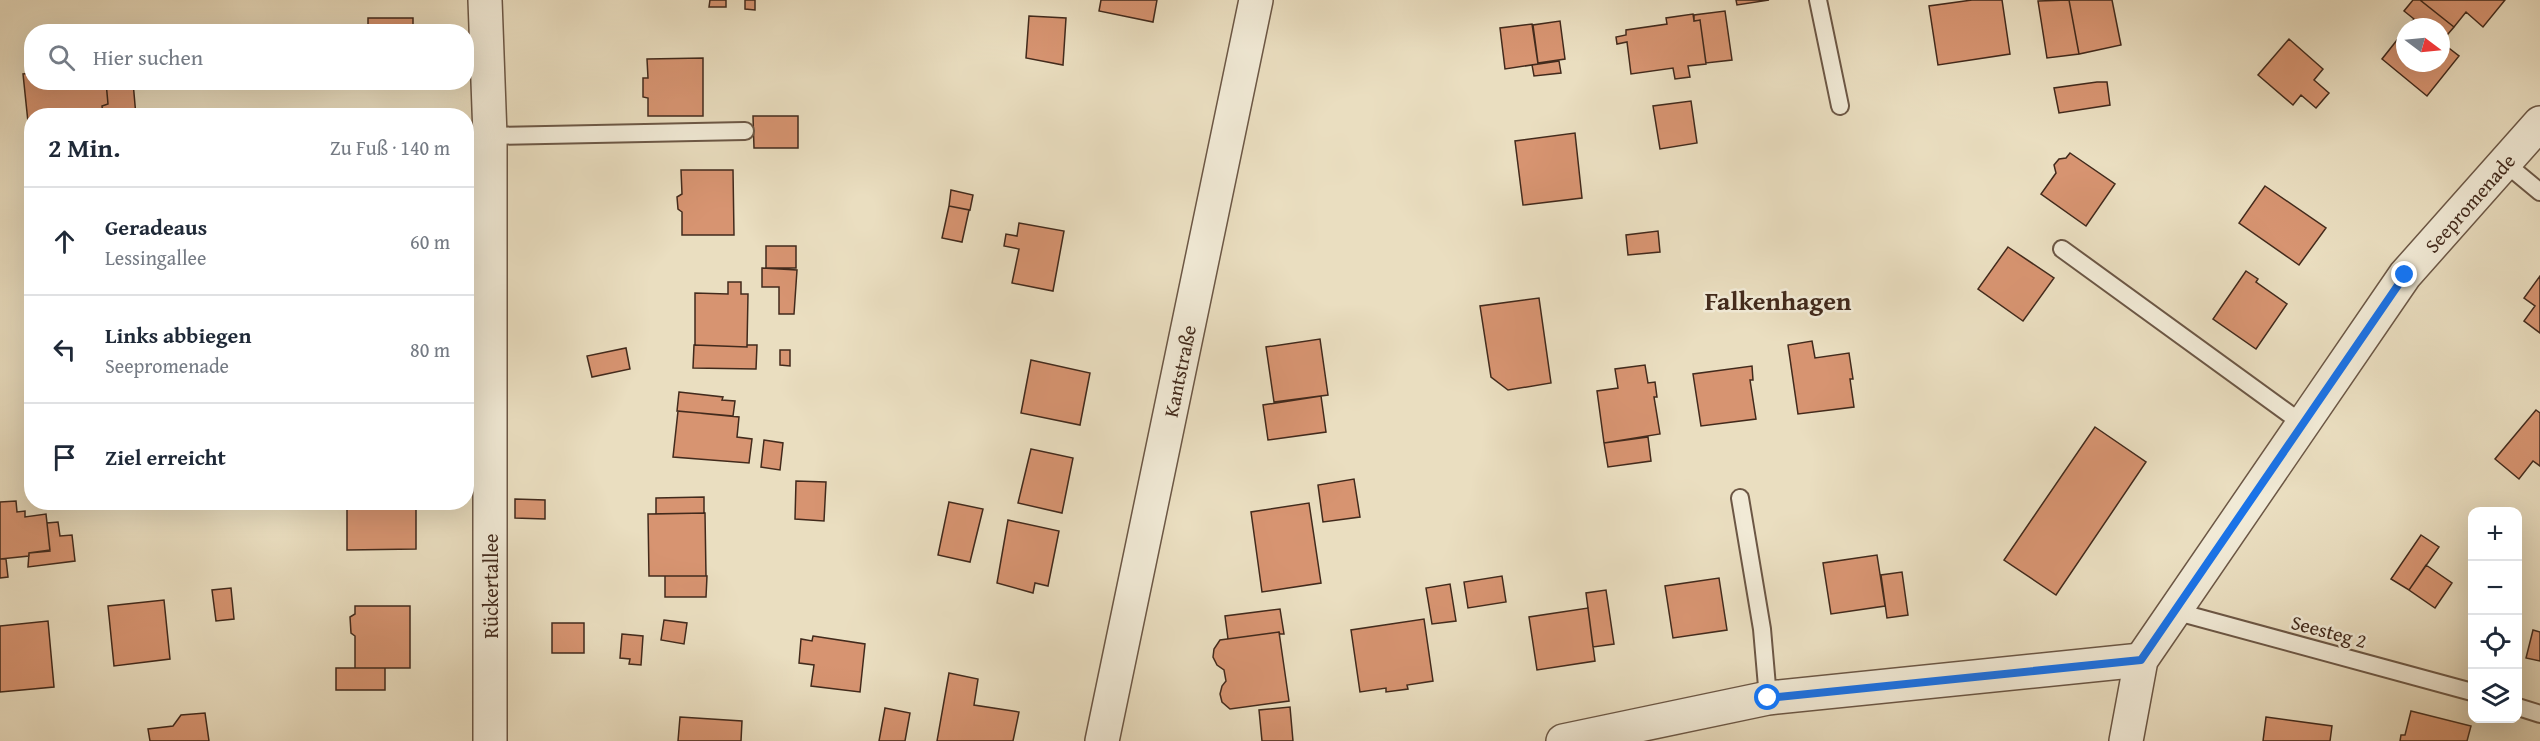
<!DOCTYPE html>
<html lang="de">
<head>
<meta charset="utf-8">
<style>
	:root { --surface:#fff; --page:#f2f2f3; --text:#1f2937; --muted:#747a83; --line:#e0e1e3 }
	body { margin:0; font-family:"Gentium Book Plus",serif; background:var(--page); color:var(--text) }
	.controls { position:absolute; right:18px; bottom:18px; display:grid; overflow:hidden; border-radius:12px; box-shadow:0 6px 24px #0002 }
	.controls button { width:54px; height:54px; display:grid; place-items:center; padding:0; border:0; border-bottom:2px solid var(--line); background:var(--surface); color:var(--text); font:30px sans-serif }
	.compass { position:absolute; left:2396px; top:18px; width:54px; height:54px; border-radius:50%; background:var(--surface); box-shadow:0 6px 24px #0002; rotate:106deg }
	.stop { position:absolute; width:18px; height:18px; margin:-14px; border:4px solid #1a73e8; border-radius:50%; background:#fff }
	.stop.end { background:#1a73e8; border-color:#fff; box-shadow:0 2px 6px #0008 }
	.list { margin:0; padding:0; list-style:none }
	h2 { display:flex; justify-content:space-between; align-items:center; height:78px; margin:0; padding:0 24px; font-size:26px }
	h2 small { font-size:20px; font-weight:400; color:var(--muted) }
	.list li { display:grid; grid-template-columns:39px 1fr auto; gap:18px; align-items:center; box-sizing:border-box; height:108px; padding:0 24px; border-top:2px solid var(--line) }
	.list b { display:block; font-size:22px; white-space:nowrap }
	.list p { margin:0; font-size:20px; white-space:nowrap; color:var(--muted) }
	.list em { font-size:20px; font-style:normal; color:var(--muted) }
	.icon { flex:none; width:33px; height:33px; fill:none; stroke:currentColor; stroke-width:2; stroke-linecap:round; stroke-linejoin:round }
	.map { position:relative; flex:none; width:2540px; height:741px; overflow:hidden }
	.search { position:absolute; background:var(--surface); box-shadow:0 6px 24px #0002; left:24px; top:24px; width:450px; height:66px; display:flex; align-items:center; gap:15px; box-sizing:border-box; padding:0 21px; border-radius:24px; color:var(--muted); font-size:22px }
	.panel { position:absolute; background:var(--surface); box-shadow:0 6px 24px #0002; left:24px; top:108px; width:450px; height:402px; border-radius:24px }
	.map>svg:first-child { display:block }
	.building { fill:#d79471; stroke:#422a1c; stroke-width:1.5 }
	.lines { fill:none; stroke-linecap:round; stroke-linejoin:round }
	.lane-casing { stroke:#6c5745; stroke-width:20 }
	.street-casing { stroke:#6c5745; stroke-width:36 }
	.lane { stroke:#f1ead6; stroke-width:16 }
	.street { stroke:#f1ead6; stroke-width:33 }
	.route { stroke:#1a73e8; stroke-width:8 }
	.labels { text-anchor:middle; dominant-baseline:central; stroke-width:5; stroke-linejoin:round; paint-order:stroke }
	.street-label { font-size:20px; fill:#422a1c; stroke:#f1ead6 }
	.district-label { font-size:26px; font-weight:bold; fill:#422a1c; stroke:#f1ead6 }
</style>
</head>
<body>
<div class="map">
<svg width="2540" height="741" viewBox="0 0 2540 741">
	<rect width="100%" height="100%" fill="#eadec0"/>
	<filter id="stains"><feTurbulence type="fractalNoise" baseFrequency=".00333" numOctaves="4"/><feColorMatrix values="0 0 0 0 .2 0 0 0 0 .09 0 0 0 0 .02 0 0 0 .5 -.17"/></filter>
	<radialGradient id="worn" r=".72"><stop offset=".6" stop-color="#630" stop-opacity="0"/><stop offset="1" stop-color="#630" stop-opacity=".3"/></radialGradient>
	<path class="building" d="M710,0H726V7H709Z
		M745,0H755V10L745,9Z
		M1101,0H1157L1153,22L1099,11Z
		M1736,0H1769L1737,5Z
		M1972,0H2002L2010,54L1938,65L1929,6Z
		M2069,0H2112L2121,45L2079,54Z
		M2069,0L2079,54L2047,58L2038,1Z
		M2413,0H2420L2454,27L2441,42L2459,56L2427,96L2382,59L2405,30V63H2441V27H2407L2414,19L2404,11Z
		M2420,0H2505L2483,27L2466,12L2454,27Z
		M1725,11L1732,60L1706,63L1700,20L1694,21V15Z
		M1693,14L1694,21L1700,20L1706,64L1688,66L1690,77L1675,79L1673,68L1631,74L1627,42L1617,44L1616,37L1626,35V30L1667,24L1666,18Z
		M1029,16L1066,18L1063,65L1026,58Z
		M368,18H413V32H368Z
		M1560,21L1565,59L1538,63L1533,25Z
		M1532,24L1538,64L1505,69L1500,28Z
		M2289,39L2323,69L2314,80L2329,93L2316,108L2301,95L2293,105L2258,75Z
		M703,58V116H648V98L643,97V78H648L647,59Z
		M1559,61L1561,73L1534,76L1532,65Z
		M32,73V82H106L108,104L102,106L103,112L76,116H32V121L28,122L23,74Z
		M106,82H133L136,116H103L102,106L108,104Z
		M2097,82H2107L2110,105L2059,113L2054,88Z
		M1691,101L1697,143L1660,149L1653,106Z
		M753,116H798V148H754Z
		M1575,133L1582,198L1523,205L1515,141Z
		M2070,153L2115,184L2086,226L2041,194L2056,173L2054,165L2059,159L2066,158Z
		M681,170H733L734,235H682V212L678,209L677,197L682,194Z
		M2265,186L2326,228L2299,265L2239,223Z
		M951,190L973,195L970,210L949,206Z
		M949,206L969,210L962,242L942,238Z
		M1019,223L1064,231L1053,291L1012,283L1019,249L1004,246L1006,234L1017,236Z
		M1658,231L1660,252L1628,255L1626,235Z
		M766,246H796V268H766Z
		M2008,247L2054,278L2023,321L1978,289Z
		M762,268L797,270L794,314H779V287H762Z
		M2246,271L2258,279L2256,282L2287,304L2256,349L2213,319Z
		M2540,276V333L2524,321L2535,306L2524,298Z
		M728,282H741V294H748L747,347L695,345V293L728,294Z
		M1539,298L1551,383L1508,390L1491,377L1480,306Z
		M1320,339L1328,395L1274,402L1266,347Z
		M1812,341L1815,358L1849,353L1853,379H1850L1854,407L1798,414L1788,345Z
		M694,345L747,347V345H757L756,369L693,368Z
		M626,348L630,369L592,377L587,356Z
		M780,350H790V366L780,365Z
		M1031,360L1090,373L1080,425L1021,413Z
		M1645,365L1648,383L1655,382L1657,397H1654L1660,434L1604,443L1597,391L1618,388L1615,369Z
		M1752,366L1753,380H1750L1756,419L1701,426L1693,374Z
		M679,392L723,397L722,400L735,401L733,416L677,411Z
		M1321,396L1326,432L1268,440L1263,405Z
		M2536,410L2540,413V466L2533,461L2519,479L2495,459Z
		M678,411L739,417L737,437L752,439L749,463L673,457Z
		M2095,427L2146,462L2056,595L2004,560Z
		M1648,437L1651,461L1608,467L1604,443Z
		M764,440L783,443L780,470L761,467Z
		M1031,449L1073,458L1062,513L1018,503Z
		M1354,479L1360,517L1323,522L1318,485Z
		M796,481L826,482L824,521L795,519Z
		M704,497V513L656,514V498Z
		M515,499L545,500V519L515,518Z
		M16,501L17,512L25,511V517L46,514L50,550L29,553V556L0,559V502Z
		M347,502H416V549L347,550Z
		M949,502L983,509L970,562L938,555Z
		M1309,503L1321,583L1262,592L1251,512Z
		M705,513L706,576H649L648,514Z
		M1008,520L1059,531L1048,586L1035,583L1033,593L997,583Z
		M58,522L60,536L72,535L75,561L28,567L29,553L50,551L47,523Z
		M2421,535L2439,547L2409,590L2391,579Z
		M1877,555L1885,606L1831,614L1823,563Z
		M0,559H6L8,577L0,578Z
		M2426,565L2452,583L2435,608L2409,590Z
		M1902,572L1908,615L1887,618L1881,575Z
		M665,576H707L706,597H665Z
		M1502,576L1506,602L1468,608L1464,582Z
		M1719,578L1727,630L1673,638L1665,586Z
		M1450,584L1456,621L1432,624L1426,588Z
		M231,588L234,619L216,621L212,590Z
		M1606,590L1614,644L1593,647L1586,593Z
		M164,600L170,659L114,666L108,606Z
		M355,606H410V668H355V636L351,633L350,617L355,614Z
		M1588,608L1595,661L1537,670L1529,617Z
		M1280,609L1284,634H1280L1279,632L1228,639L1225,616Z
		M1424,619L1433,681L1407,685L1408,689L1386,692V688L1360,692L1351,630Z
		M664,620L687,623L684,644L661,640Z
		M48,621L54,687L0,692V626Z
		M552,623H584V653H552Z
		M2533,630L2540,632V661L2526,658Z
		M1279,632L1289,701L1230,709L1222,702L1220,694L1222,686L1226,681L1224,670L1217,665L1213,657L1214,649L1220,640Z
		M622,634L643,636L641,665L629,664L630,659L620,658Z
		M813,636L865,644L860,692L811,686L814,665L799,663L801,639L812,641Z
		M336,668H385V690H336Z
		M949,673L978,679L974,705L1019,712L1013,741H937Z
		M1290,707L1293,741H1262L1259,710Z
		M885,708L910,713L905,741H879Z
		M2411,711L2471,726L2467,741H2400L2401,735H2405Z
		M205,713L209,741H150L148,729L173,726L181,715Z
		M680,717L742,721L741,741H678Z
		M2266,717L2332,726L2330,741H2263Z"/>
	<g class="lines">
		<g class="lane-casing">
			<path id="lane" d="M1818,0L1840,106
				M490,136L745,131
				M2505,163L2540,192
				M2062,249L2303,424
				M1740,498L1762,629L1768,698
				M2174,611L2472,692
				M2518,707L2540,714"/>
		</g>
		<g class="street-casing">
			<g id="street">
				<path d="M485,0L490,136V741"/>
				<path id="s1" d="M1102,741L1256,0"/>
				<path d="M1563,741L1768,698L2141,660"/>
				<path id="s2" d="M2126,741L2141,660L2405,275L2540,123"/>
			</g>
		</g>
		<use href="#lane" class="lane"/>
		<use href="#street" class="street"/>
	</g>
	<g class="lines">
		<path class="route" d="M1768,698L2141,660L2405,275"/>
	</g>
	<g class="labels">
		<g class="street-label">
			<text stroke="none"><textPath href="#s2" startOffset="646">Seepromenade</textPath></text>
			<text stroke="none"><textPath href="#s1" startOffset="378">Kantstraße</textPath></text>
			<text transform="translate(490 586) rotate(-90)">Rückertallee</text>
			<text transform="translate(2329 631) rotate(15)">Seesteg 2</text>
		</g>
		<g class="district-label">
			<text x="1778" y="300">Falkenhagen</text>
		</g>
	</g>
	<rect width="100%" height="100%" filter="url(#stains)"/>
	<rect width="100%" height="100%" fill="url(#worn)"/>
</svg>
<div class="controls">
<button>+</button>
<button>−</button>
<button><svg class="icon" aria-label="locate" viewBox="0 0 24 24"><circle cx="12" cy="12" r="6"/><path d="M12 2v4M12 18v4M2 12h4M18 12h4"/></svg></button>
<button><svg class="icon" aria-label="layers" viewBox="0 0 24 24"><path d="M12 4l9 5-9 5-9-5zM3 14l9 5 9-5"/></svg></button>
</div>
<svg class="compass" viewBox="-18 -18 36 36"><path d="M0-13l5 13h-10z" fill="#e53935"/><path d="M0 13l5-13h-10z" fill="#747a83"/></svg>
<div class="stop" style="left:1768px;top:698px"></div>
<div class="stop end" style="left:2405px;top:275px"></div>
<div class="search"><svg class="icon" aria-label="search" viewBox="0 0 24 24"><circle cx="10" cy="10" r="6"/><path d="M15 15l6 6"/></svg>Hier suchen</div>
<section class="panel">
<h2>2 Min.<small>Zu Fuß · 140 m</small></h2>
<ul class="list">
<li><svg class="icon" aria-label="ahead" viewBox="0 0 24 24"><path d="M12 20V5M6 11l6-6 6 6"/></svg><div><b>Geradeaus</b><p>Lessingallee</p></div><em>60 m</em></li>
<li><svg class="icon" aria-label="left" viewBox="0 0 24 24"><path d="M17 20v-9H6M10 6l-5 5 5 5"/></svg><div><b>Links abbiegen</b><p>Seepromenade</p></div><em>80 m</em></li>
<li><svg class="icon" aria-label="arrive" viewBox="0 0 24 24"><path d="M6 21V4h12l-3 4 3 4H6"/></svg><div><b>Ziel erreicht</b></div></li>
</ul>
</section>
</div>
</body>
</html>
